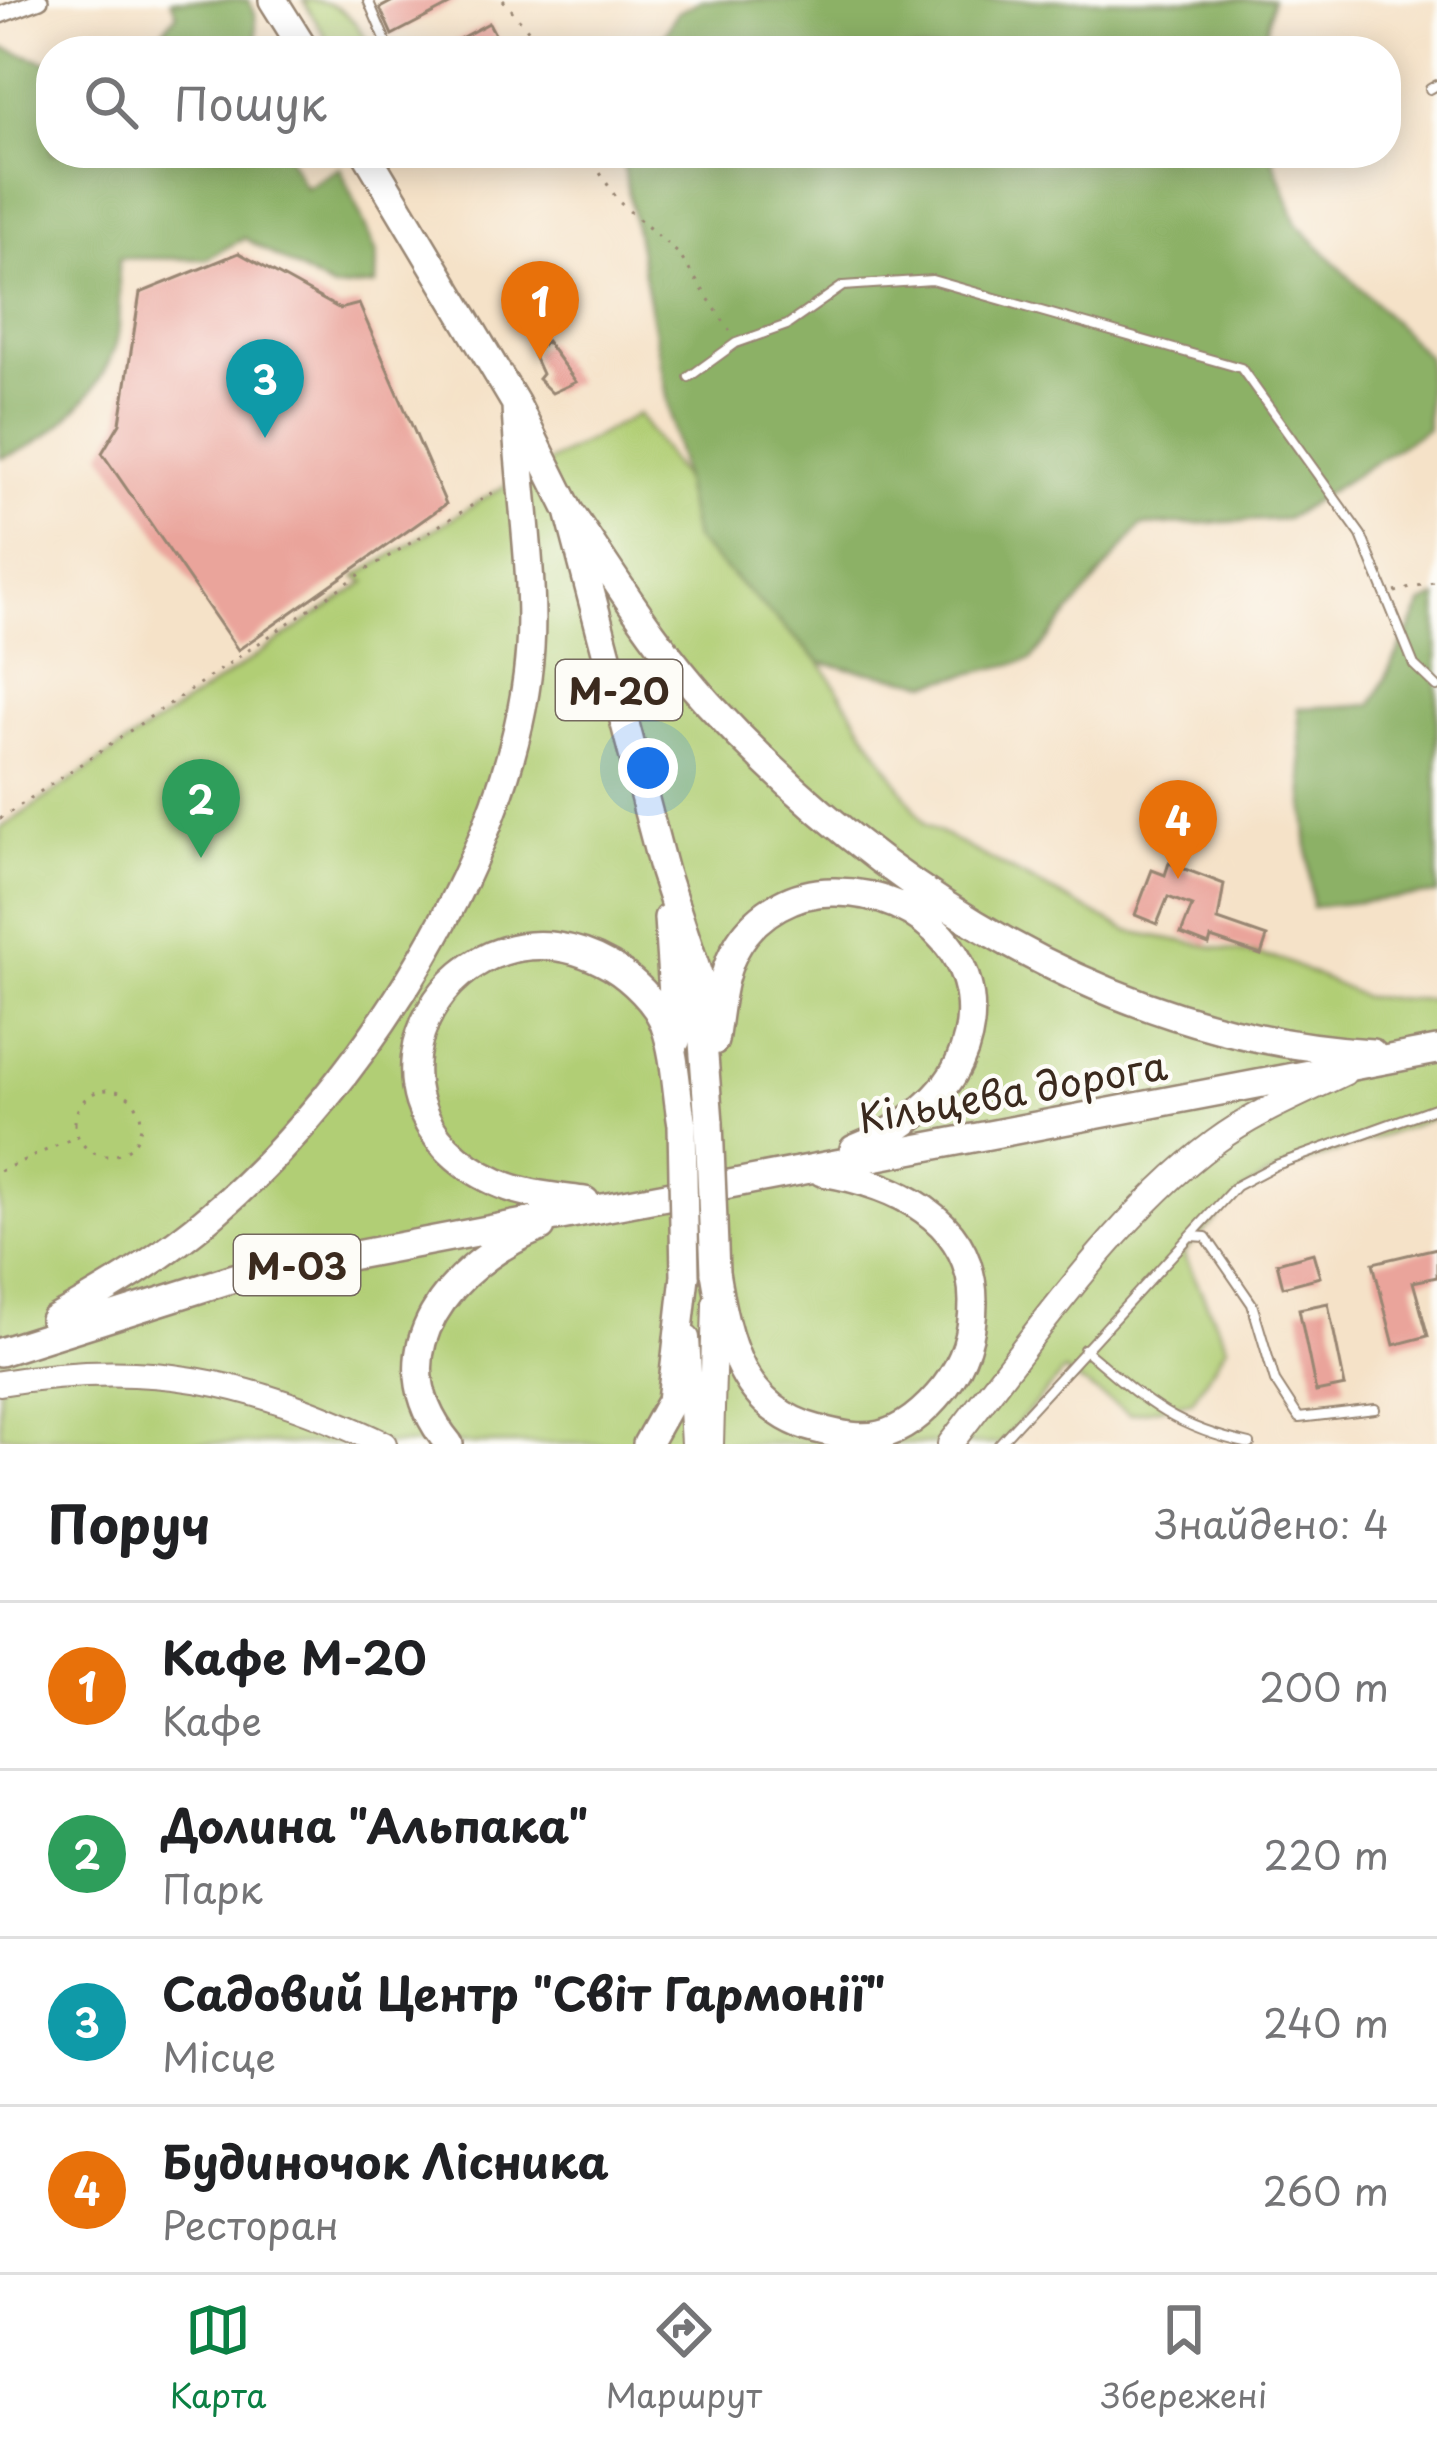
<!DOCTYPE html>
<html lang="uk">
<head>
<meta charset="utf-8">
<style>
	:root { --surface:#fff; --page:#f6f6f6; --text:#202124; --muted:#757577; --line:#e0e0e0; --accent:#0b8043 }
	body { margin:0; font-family:"Playpen Sans",sans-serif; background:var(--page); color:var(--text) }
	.you { position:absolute; left:648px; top:768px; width:42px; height:42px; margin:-30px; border:9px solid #fff; border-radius:50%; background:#1a73e8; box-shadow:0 0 0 18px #1a73e833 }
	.badge { display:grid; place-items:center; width:78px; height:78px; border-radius:50%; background:var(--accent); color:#fff; font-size:39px; font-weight:700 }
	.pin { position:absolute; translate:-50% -99px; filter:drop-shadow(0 3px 6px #0008) }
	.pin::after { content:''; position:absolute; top:63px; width:42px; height:36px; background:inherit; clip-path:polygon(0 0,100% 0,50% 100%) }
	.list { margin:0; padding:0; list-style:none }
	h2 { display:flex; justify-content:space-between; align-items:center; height:156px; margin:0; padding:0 48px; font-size:51px }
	h2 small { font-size:39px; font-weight:400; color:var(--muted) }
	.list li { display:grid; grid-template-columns:78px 1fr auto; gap:36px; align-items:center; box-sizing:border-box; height:168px; padding:0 48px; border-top:3px solid var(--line) }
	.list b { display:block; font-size:45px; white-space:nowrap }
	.list p { margin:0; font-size:39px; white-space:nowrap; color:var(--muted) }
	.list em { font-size:39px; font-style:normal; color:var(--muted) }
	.icon { flex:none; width:66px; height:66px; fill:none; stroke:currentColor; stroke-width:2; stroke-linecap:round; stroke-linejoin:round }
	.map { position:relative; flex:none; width:1437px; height:1444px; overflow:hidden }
	.search { position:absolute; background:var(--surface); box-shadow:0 6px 30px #0003; left:36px; right:36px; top:36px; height:132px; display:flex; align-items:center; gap:30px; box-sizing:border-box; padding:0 42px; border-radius:48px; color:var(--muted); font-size:45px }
	.sheet { height:828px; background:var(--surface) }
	nav { display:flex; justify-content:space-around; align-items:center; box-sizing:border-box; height:168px; border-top:3px solid var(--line); background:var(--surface); font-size:33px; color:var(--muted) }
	nav a { display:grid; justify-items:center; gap:6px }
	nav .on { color:var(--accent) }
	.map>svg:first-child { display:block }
	.green { fill:#b1ce75; stroke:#767c4a; stroke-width:3 }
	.forest { fill:#8cb166; stroke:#646e42; stroke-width:3 }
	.building { fill:#eaa49b }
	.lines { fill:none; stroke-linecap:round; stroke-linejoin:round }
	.lane-casing { stroke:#988673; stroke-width:12 }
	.street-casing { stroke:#988673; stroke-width:20 }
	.primary-casing { stroke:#988673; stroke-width:28 }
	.highway-casing { stroke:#988673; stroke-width:32 }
	.path { stroke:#988673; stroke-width:3; stroke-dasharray:3 9; stroke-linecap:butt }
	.lane { stroke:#fff; stroke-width:8 }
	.street { stroke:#fff; stroke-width:15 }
	.primary { stroke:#fff; stroke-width:24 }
	.highway { stroke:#fff; stroke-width:27 }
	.highway-bridge-casing { stroke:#988673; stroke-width:32; stroke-linecap:butt }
	.highway-bridge { stroke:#fff; stroke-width:27 }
	.labels { text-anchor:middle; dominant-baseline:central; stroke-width:9; stroke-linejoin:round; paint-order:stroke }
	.shield { fill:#fdfcf7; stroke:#75695f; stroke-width:3 }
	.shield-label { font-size:36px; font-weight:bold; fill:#3b2a1e }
	.street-label { font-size:39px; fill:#3b2a1e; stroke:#fdfcf7 }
</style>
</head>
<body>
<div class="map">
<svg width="1437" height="1444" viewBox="0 0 1437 1444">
	<rect width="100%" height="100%" fill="#fdfcf7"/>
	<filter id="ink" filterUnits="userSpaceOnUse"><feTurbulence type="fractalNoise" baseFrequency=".00833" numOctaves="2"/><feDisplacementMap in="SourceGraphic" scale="24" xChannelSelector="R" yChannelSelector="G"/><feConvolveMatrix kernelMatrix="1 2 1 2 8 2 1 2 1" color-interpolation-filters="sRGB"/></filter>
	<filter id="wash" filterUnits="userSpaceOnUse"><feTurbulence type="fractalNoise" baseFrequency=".004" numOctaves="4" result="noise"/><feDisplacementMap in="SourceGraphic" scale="48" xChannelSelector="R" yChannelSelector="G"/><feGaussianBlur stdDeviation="2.7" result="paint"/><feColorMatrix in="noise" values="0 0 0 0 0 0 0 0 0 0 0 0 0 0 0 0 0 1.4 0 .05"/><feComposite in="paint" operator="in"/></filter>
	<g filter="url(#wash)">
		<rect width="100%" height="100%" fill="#f5e2c8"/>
		<path class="green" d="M303,0C341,0 356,19 372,51H334Z
			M638,414L725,540L821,663L925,825L1128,931L1282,960L1364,997L1437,1000V1117L1267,1176L1247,1189L1183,1253L1227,1346L1192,1401L1130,1414L1064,1371L1000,1444H233L0,1436V829L366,582L356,577L506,485Z"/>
		<path class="forest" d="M171,0H248L255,13L257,51H146L177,14Z
			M702,0H1272L1263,51H655L677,13Z
			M0,47L51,63V153H286L305,188L340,168L377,254L376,285L333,289L244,238L206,259L119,258C117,284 123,318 116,343C100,394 51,444 0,458Z
			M621,153H1271L1297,224L1428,357L1427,429L1286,519L1141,526L1031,660L929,683L821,663L694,539Z
			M1437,597V894L1312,907L1298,708L1372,705L1423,603Z"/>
		<g id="blocks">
			<path class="building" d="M395,0H459L392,35L380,8Z
				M489,23L504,51H461L455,41Z
				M239,253L340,309L359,304L446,504L238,650L102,453L120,423L140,293Z
				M546,341L576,382L552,393L538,379L542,374L533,354Z
				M1169,863L1224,884L1218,920L1267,937L1261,955L1211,938L1209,945L1181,934L1192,906L1168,897L1157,924L1135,915L1152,870L1165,875Z
				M1437,1248V1277L1413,1282L1428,1336L1394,1345L1373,1263Z
				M1313,1253L1320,1277L1283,1287L1277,1263Z
				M1328,1303L1345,1386L1316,1392L1299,1309Z"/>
		</g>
	</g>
	<g filter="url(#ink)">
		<use href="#blocks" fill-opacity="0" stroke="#988673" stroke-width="3"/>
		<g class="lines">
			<g class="lane-casing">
				<path id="lane" d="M368,0L390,51
					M1430,89L1437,85
					M689,377L736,343L787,325L843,286L932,280L1241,368L1361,535L1414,665L1437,687
					M1192,1236L1206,1237L1252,1304L1275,1381L1299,1418L1375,1409
					M1084,1349C1144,1400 1171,1427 1250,1444
					M999,1444L1236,1186L1276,1165L1437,1107"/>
			</g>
			<g class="street-casing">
				<path id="street" d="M0,15L40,0"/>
			</g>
			<g class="primary-casing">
				<path id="primary" d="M687,1338L693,1444
					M0,1383C151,1359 247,1380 384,1444
					M711,1444L715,1303
					M950,1444C1026,1347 1116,1215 1215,1142C1254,1113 1301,1094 1344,1073"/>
			</g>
			<g class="highway-casing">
				<path id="highway" d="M273,0L305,51
					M366,153L516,404L569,511L664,872L698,975L709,1123
					M569,511C613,575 655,645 708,703C880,890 1114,1038 1372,1053
					M668,918L676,1041
					M714,1041C720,1007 720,973 739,943C759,912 794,892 832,892C923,890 1001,969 959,1063C940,1104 895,1133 854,1149
					M585,1201C556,1197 524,1195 496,1182C324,1103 455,877 611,966C631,978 658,1003 665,1026C676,1056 676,1093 682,1125
					M715,1272C726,1339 741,1410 817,1429C838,1434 859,1440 880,1435C907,1429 929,1407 945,1387C965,1361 973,1334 973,1302C973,1217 893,1184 822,1172
					M54,1320C109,1289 165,1256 213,1214C362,1088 517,846 530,648C535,576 518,479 516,404
					M0,1352L234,1278L1437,1050
					M449,1444C373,1352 453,1263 541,1227
					M647,1444L671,1401L685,1276"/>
			</g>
			<path class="path" d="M503,0L546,51
				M587,153L619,202L678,253L730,331
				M1395,592L1437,581
				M0,819L368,569L499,489
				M75 1123a33 33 0 1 1 66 0a33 33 0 1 1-66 0Z
				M0,1171L76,1137"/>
			<use href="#lane" class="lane"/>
			<use href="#street" class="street"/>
			<use href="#primary" class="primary"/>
			<use href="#highway" class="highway"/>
			<g class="highway-bridge-casing">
				<path id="highway-bridge" d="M709,1123L715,1272
					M682,1125L685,1276"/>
			</g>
			<use href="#highway-bridge" class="highway-bridge"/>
		</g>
	</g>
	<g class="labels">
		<g class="shield">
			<rect x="556" y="660" width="126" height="60" rx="9"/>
			<rect x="234" y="1235" width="126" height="60" rx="9"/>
		</g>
		<g class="shield-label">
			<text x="619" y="690">М-20</text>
			<text x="297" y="1265">М-03</text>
		</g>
		<g class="street-label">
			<text transform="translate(1012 1090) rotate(-10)">Кільцева дорога</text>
		</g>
	</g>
</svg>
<div class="you"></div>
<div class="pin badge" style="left:540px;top:360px;background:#e8710a">1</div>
<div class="pin badge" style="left:201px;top:858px;background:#2e9e5b">2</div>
<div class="pin badge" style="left:265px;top:438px;background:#0f9aa8">3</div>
<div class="pin badge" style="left:1178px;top:879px;background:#e8710a">4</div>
<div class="search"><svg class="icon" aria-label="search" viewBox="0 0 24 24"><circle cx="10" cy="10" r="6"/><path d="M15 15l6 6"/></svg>Пошук</div>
</div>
<section class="sheet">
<h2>Поруч<small>Знайдено: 4</small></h2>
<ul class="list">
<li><span class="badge" style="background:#e8710a">1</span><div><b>Кафе М-20</b><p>Кафе</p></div><em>200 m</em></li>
<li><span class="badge" style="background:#2e9e5b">2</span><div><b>Долина &quot;Альпака&quot;</b><p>Парк</p></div><em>220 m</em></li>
<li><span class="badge" style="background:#0f9aa8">3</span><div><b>Садовий Центр &quot;Світ Гармонії&quot;</b><p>Місце</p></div><em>240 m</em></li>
<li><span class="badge" style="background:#e8710a">4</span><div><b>Будиночок Лісника</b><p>Ресторан</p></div><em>260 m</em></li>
</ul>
</section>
<nav>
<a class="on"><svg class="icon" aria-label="map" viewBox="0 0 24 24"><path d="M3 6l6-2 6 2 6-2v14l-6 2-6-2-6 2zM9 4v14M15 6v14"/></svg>Карта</a>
<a><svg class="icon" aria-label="directions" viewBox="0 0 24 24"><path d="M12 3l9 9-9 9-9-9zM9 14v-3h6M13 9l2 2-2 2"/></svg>Маршрут</a>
<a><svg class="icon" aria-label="saved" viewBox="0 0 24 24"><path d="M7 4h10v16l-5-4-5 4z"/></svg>Збережені</a>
</nav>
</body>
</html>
